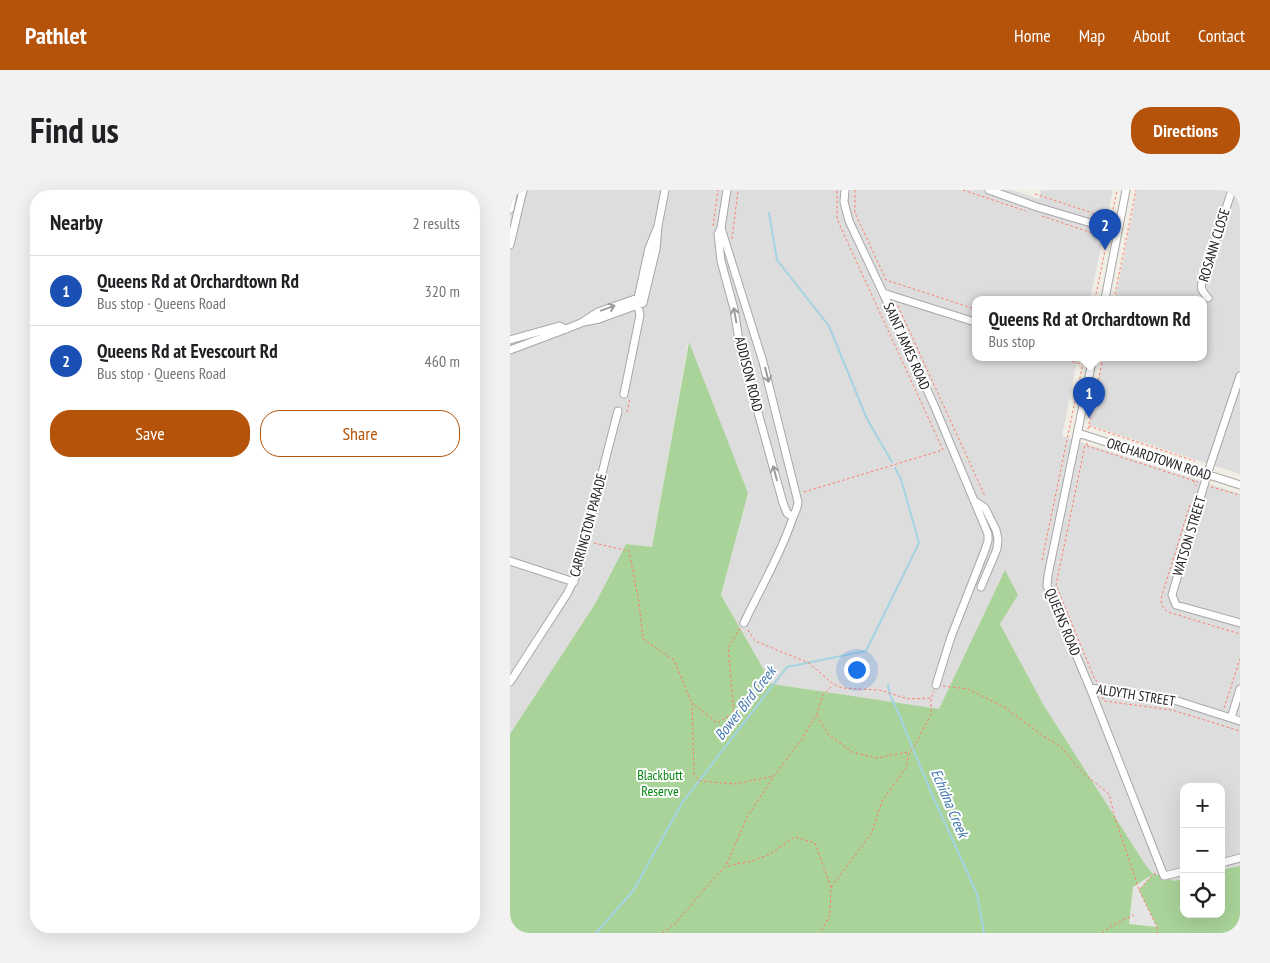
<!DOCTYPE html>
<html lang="en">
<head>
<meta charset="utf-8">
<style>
	:root { --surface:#fff; --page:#f2f2f2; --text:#202124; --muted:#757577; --line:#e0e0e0; --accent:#b45309 }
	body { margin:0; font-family:"PT Sans Narrow",sans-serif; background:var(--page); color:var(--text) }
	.controls { position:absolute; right:15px; bottom:15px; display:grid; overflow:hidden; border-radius:10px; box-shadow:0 5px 20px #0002 }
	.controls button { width:45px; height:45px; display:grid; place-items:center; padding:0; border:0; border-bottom:1px solid var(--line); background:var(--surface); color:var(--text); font:25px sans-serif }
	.you { position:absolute; left:346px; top:479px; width:18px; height:18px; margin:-12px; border:4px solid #fff; border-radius:50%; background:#1a73e8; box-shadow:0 0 0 8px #1a73e833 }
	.badge { display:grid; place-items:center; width:32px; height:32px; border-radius:50%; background:var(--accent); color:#fff; font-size:16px; font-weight:700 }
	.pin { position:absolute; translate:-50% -41px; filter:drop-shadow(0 1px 2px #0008) }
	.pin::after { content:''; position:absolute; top:26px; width:18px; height:15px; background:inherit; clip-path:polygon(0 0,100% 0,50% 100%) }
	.popup { position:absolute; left:462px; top:106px; width:235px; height:65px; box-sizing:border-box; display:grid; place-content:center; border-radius:10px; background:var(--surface); filter:drop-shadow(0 1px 4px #0005); font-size:16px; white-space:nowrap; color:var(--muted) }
	.popup b { font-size:19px; color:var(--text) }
	.popup::after { content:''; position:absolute; left:50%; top:100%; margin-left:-10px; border:10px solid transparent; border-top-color:var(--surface) }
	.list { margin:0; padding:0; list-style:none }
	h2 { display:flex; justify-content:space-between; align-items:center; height:65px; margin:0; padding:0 20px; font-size:21px }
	h2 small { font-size:16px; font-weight:400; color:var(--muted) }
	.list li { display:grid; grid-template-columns:32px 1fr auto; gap:15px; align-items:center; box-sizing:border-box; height:70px; padding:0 20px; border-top:1px solid var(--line) }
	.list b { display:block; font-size:19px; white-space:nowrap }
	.list p { margin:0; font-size:16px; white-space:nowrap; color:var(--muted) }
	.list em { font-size:16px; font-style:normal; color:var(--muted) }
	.actions { display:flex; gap:10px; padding:15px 20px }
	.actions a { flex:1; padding:11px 0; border:1px solid var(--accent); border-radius:20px; text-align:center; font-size:18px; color:var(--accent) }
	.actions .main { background:var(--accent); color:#fff }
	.icon { flex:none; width:28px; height:28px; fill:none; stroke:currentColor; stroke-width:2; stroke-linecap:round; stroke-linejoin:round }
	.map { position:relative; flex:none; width:730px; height:743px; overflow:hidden; border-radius:20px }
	header { display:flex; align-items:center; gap:30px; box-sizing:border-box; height:70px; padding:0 25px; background:var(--accent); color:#fff }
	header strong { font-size:24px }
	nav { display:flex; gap:28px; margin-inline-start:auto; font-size:18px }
	.intro { display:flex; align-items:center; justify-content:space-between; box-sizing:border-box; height:120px; padding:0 30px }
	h1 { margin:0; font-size:35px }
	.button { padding:12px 22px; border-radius:20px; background:var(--accent); color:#fff; font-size:18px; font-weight:700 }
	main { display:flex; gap:30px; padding:0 30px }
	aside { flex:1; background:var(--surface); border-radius:20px; box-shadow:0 5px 20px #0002 }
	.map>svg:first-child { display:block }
	.residential { fill:#dedddd }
	.forest { fill:#a9d399 }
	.parking { fill:#e4e4e4 }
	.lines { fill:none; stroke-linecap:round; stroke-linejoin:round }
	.stream { stroke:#a4d3e1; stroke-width:2 }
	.minor-casing { stroke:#a7a7a7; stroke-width:9 }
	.path { stroke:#ff7a69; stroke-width:1; stroke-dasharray:2.5 2.5; stroke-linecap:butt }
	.minor { stroke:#fff; stroke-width:7 }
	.oneway { stroke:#9b9b9b }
	.labels { text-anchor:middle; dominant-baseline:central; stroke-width:4; stroke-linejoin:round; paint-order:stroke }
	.street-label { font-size:14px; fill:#202020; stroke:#fff }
	.park-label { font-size:14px; fill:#058711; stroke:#fff }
	.water-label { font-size:15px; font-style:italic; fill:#4378ae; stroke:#fff }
</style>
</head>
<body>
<header>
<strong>Pathlet</strong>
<nav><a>Home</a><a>Map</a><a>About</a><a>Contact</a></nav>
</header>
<div class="intro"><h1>Find us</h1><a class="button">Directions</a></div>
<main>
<aside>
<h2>Nearby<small>2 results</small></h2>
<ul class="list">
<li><span class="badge" style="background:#1a4fb4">1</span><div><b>Queens Rd at Orchardtown Rd</b><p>Bus stop · Queens Road</p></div><em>320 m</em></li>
<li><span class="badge" style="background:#1a4fb4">2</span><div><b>Queens Rd at Evescourt Rd</b><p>Bus stop · Queens Road</p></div><em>460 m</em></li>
</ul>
<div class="actions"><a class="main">Save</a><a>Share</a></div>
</aside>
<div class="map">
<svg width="730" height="743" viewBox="0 0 730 743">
	<rect width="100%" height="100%" fill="#f1eee6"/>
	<path class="residential" d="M0,0H502L529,9L531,0H603L580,109H465V167H568L552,246L730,304V676L711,680V597H674V689L664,691L643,684L635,674L533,514L490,434L508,405L495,381L429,520L262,494L211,405L238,303L178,153L142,357L116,354L85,414L0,544Z
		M627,0H730V284L579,235L593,167H693V109H605Z"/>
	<path class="forest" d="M179,152L238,303L211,405L262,494L429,519L495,380L508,405L490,434L533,514L635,674L643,684L654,686L664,691L674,689V724H711V680L730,676V743H0V544L85,414L116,354L142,357Z"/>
	<path class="parking" d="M643,684L629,700L647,737L619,734L623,697Z"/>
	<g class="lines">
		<path class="stream" d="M259,23L267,70L319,136L357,229L382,272
			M378,495L380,505L390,527L420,600L467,704L474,743
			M86,743L123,701L172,613L277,477L356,461L409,353L391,289L385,278"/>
		<g class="minor-casing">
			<path id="minor" d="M217,0L211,38L208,44L211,71L224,119L230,157L273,313L277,323L283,327
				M335,0L334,12L339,31L373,103L424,215L478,344V351L475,360L441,447L426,495
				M479,0L527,17L608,41
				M0,19L4,0
				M211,38L253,172L288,312C287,321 284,323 282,330C270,366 250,399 234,433
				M0,55L13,0
				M373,103L465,132
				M698,108C693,102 690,99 692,92L722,0
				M595,109L616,0
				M74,132L89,129L133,113L146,59L148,36L155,0
				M0,150L49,136L56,139
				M0,160L56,139L71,133L88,122L128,108L139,58L148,36
				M583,167L538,385L537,396L580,498L654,686L674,681
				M730,186L697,285L662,405L666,415L730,433
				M114,204L130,125L128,116
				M568,243L730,295
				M466,312L475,318L486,340L488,349L487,359L471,397
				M0,371L64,392
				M0,492L57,404L68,382L96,267L108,221
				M580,498L661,509L730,531
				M721,528L730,499
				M711,673L730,668"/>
		</g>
		<path class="path" d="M345,0V23L376,90L465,119
			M453,0L516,21
			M525,4L601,29L607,0
			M532,26L597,48
			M203,36L208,0
			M222,49L228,0
			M585,109L598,46
			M604,109L626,0
			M388,116L475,306
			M548,167L571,174
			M117,222L120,208
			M579,236L685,271
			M578,239L593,167
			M577,253V255H575L546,395L585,490L587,491
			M577,256L688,292
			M683,290L686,296
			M701,297L730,305
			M294,302L433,260L331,38L327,28V0
			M680,315L653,402C650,410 650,417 658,422L730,444
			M84,353L119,361L129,413L133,449L164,470L181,512
			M532,370L573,173
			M230,438L218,458L224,523L207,533L182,513L184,584L190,591L225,594L264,586
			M238,440L245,451L299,473L323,494L332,498L370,500L398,509L421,508
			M433,496L458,499L496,518L532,545L551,557L572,582L599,604L605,628L629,700
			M592,507L594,511L662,520L730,541
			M714,518L730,469
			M307,526L319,545L342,562L367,568L398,562
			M218,676L245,670L262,663L285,647L305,653L321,697L320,725L310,743
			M646,684H643L629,700L647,737V743
			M321,697L361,644L372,611L396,578L399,562L403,559L421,524V508L424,501
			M152,743L166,733L195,698L216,676L237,627L264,586L291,550L307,524L313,505L323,495
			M592,743L601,736L624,725"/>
		<use href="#minor" class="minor"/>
	</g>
	<defs><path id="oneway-shaft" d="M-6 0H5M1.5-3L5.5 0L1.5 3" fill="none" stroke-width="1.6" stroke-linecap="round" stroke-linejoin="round" transform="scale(1.25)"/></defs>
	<g class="oneway">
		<use href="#oneway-shaft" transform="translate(98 118) rotate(-20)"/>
		<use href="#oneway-shaft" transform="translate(225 125) rotate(-100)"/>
		<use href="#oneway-shaft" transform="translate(257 185) rotate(76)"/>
		<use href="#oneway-shaft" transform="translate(265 283) rotate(-105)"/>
	</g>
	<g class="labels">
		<g class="street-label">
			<text transform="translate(704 55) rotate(-73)">ROSANN CLOSE</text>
			<text transform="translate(397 156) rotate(66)">SAINT JAMES ROAD</text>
			<text transform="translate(239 184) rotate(76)">ADDISON ROAD</text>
			<text transform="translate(649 269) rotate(18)">ORCHARDTOWN ROAD</text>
			<text transform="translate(78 335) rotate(-75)">CARRINGTON PARADE</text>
			<text transform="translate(679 346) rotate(-73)">WATSON STREET</text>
			<text transform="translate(553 432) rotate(68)">QUEENS ROAD</text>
			<text transform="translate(626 505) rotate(9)">ALDYTH STREET</text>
		</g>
		<g class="park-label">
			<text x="150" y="585">Blackbutt<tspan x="150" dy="16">Reserve</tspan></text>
		</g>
		<g class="water-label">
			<text transform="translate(235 513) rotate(-52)">Bower Bird Creek</text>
			<text transform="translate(440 613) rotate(67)">Echidna Creek</text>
		</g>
	</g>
</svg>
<div class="controls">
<button>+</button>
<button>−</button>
<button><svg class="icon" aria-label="locate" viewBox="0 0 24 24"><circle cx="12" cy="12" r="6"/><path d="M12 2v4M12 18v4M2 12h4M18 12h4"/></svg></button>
</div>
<div class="you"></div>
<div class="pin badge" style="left:579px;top:228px;background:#1a4fb4">1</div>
<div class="popup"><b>Queens Rd at Orchardtown Rd</b>Bus stop</div>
<div class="pin badge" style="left:595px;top:60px;background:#1a4fb4">2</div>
</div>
</main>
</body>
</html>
